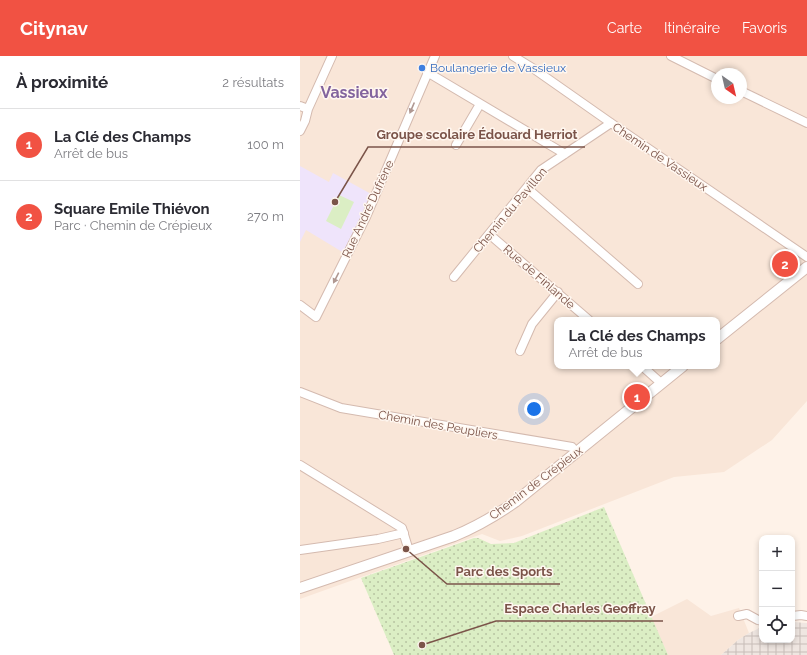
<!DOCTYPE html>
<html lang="fr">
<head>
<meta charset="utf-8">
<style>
	:root { --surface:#fff; --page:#f7f7f7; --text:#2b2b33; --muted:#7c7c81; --line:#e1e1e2; --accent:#f15243 }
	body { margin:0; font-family:Raleway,sans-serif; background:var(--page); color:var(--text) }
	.controls { position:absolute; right:12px; bottom:12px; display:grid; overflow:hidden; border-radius:8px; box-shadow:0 2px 6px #0003 }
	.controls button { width:36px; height:36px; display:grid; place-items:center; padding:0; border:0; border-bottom:1px solid var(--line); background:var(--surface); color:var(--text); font:20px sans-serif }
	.compass { position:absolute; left:411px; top:12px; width:36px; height:36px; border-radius:50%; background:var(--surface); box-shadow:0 2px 6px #0003; rotate:146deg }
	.you { position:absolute; left:234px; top:353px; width:14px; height:14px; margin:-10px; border:3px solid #fff; border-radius:50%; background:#1a73e8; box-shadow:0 0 0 6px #1a73e833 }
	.badge { display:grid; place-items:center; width:26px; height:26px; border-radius:50%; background:var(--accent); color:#fff; font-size:13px; font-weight:700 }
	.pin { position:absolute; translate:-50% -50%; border:2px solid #fff; box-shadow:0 1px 4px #0006 }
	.popup { position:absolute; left:254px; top:261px; width:166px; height:52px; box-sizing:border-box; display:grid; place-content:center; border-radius:8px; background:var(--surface); filter:drop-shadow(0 1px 3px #0005); font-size:13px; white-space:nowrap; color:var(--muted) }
	.popup b { font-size:15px; color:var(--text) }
	.popup::after { content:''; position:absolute; left:50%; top:100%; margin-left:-8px; border:8px solid transparent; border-top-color:var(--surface) }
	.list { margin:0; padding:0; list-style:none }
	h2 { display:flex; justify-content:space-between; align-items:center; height:52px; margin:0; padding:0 16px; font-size:17px }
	h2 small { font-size:13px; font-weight:400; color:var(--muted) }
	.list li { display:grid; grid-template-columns:26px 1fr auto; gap:12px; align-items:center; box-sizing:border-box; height:72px; padding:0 16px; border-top:1px solid var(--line) }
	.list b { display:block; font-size:15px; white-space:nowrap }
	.list p { margin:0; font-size:13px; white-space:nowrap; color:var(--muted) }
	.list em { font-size:13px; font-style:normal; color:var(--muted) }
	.icon { flex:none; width:22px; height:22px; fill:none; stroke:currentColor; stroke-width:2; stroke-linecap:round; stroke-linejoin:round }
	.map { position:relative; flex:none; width:507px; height:599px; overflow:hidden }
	header { display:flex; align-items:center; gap:24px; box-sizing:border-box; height:56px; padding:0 20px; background:var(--accent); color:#fff }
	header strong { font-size:19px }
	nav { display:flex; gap:22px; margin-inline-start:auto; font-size:14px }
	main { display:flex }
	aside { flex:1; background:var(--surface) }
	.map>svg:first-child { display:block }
	.residential { fill:#f9e6d8; fill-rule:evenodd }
	.industrial { fill:url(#industrial-grid) }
	.education { fill:#efe4fb }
	.grass { fill:#dbeec4 }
	.park { fill:url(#park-dots) }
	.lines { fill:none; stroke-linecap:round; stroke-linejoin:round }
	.minor-casing { stroke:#d4baaf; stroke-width:10 }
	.tertiary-casing { stroke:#d4baaf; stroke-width:12 }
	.minor { stroke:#fff; stroke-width:8 }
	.tertiary { stroke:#fff; stroke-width:10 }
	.oneway { fill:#b09892 }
	.shop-dot { fill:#3f7fe0; stroke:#fff7f0; stroke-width:1.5 }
	.labels { text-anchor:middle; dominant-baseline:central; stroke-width:3; stroke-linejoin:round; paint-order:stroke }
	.shop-label { font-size:12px; fill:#366cbe; stroke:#fff7f0; text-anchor:start }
	.street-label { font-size:12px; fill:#7b5449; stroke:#fff7f0 }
	.district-label { font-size:16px; font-weight:bold; fill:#83649e; stroke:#fff7f0 }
	.leader { fill:none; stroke:#7b5449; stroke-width:1.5 }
	.callout-dot { fill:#7b5449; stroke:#fff7f0; stroke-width:1.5 }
	.callout-label { font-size:13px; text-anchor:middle; font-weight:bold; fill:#7b5449; stroke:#fff7f0; stroke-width:3; stroke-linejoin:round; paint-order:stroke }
</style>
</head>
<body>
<header>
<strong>Citynav</strong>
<nav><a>Carte</a><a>Itinéraire</a><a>Favoris</a></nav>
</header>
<main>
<aside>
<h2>À proximité<small>2 résultats</small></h2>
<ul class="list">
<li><span class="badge">1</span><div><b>La Clé des Champs</b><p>Arrêt de bus</p></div><em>100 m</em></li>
<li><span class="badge">2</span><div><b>Square Emile Thiévon</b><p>Parc · Chemin de Crépieux</p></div><em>270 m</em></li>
</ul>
</aside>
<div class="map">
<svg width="507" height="599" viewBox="0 0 507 599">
	<defs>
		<pattern id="industrial-grid" width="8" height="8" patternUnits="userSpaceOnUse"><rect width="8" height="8" fill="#efe6e1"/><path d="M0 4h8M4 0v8" fill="none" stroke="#c7bdb8"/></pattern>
		<pattern id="park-dots" width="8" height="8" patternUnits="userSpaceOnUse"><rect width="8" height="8" fill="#dbeec4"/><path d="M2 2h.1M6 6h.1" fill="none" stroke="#b7c3a1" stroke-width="1.8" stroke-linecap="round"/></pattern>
	</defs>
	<rect width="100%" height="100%" fill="#fef2e8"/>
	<path class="residential" d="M0,0H507V345L472,384L424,416L374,421L222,480L200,485L182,478L0,543ZM417,18H441V42H417ZM257,264H417V310H257Z
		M387,543L411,560L439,552L449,577L438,584L421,599H368L351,561Z"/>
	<path class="industrial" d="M492,566L507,567V599H421L438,584L449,577L462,571V584H492Z"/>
	<path class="education" d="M0,110L29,126L33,117L73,139L44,197L6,174L0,186Z"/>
	<path class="grass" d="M39,139L54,146L41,173L26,165Z"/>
	<path class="park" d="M483,195L497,205V209L483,220L470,211Z
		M304,451L368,599H94L61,522L174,482H178L191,488L214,487Z"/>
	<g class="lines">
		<g class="minor-casing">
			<path id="minor" d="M213,0L234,13L311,67L507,201
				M371,0L417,23
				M127,16L265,98
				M441,35L507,67
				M0,50L8,53L32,0
				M0,75L5,65L8,53
				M156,89L180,48
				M227,132L338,228
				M189,178L289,264
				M154,221L241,114L311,67
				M0,249L16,261L66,161L135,0
				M220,295L232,268L258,236
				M342,310L361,327
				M0,336L41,352L272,391L276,396
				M0,409L102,472L109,495
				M0,494L78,483L104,477
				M438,560L447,558L458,564L462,565
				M492,560L501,559L507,560"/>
		</g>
		<g class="tertiary-casing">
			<path id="tertiary" d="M417,283L507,211
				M0,532L154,480C176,471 195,460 215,446L383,310"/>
		</g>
		<use href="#minor" class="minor"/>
		<use href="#tertiary" class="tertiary"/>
	</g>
	<defs><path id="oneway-solid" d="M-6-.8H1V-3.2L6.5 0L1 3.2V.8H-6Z"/></defs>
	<g class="oneway">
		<use href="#oneway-solid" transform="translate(112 52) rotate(113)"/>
		<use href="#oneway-solid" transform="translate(36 222) rotate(117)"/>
	</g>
	<circle class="shop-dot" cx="122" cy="12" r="4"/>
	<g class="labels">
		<g class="shop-label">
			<text x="130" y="12">Boulangerie de Vassieux</text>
		</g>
		<g class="street-label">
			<text transform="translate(360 101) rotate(34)">Chemin de Vassieux</text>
			<text transform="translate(68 153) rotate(-65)">Rue André Dufrène</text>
			<text transform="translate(210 154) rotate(-50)">Chemin du Pavillon</text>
			<text transform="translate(239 221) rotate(41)">Rue de Finlande</text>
			<text transform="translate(138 369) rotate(10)">Chemin des Peupliers</text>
			<text transform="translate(236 427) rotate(-37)">Chemin de Crépieux</text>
		</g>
		<g class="district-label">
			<text x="54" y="36">Vassieux</text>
		</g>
	</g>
	<path class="leader" d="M35 146L68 91H285M106 493L147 528H260M122 589L196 565H363"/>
	<g class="callout-dot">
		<circle cx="35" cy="146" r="4"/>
		<circle cx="106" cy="493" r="4"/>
		<circle cx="122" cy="589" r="4"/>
	</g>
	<g class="callout-label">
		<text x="177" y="83">Groupe scolaire Édouard Herriot</text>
		<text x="204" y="520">Parc des Sports</text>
		<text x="280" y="557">Espace Charles Geoffray</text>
	</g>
</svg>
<div class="controls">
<button>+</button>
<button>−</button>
<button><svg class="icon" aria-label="locate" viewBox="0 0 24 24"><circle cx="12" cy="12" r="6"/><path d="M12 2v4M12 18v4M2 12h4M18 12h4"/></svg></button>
</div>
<svg class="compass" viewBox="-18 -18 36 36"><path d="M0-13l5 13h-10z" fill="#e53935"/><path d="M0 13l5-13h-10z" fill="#7c7c81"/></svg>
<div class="you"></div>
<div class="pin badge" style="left:337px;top:341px">1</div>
<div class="popup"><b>La Clé des Champs</b>Arrêt de bus</div>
<div class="pin badge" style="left:485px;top:208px">2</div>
</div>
</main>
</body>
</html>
